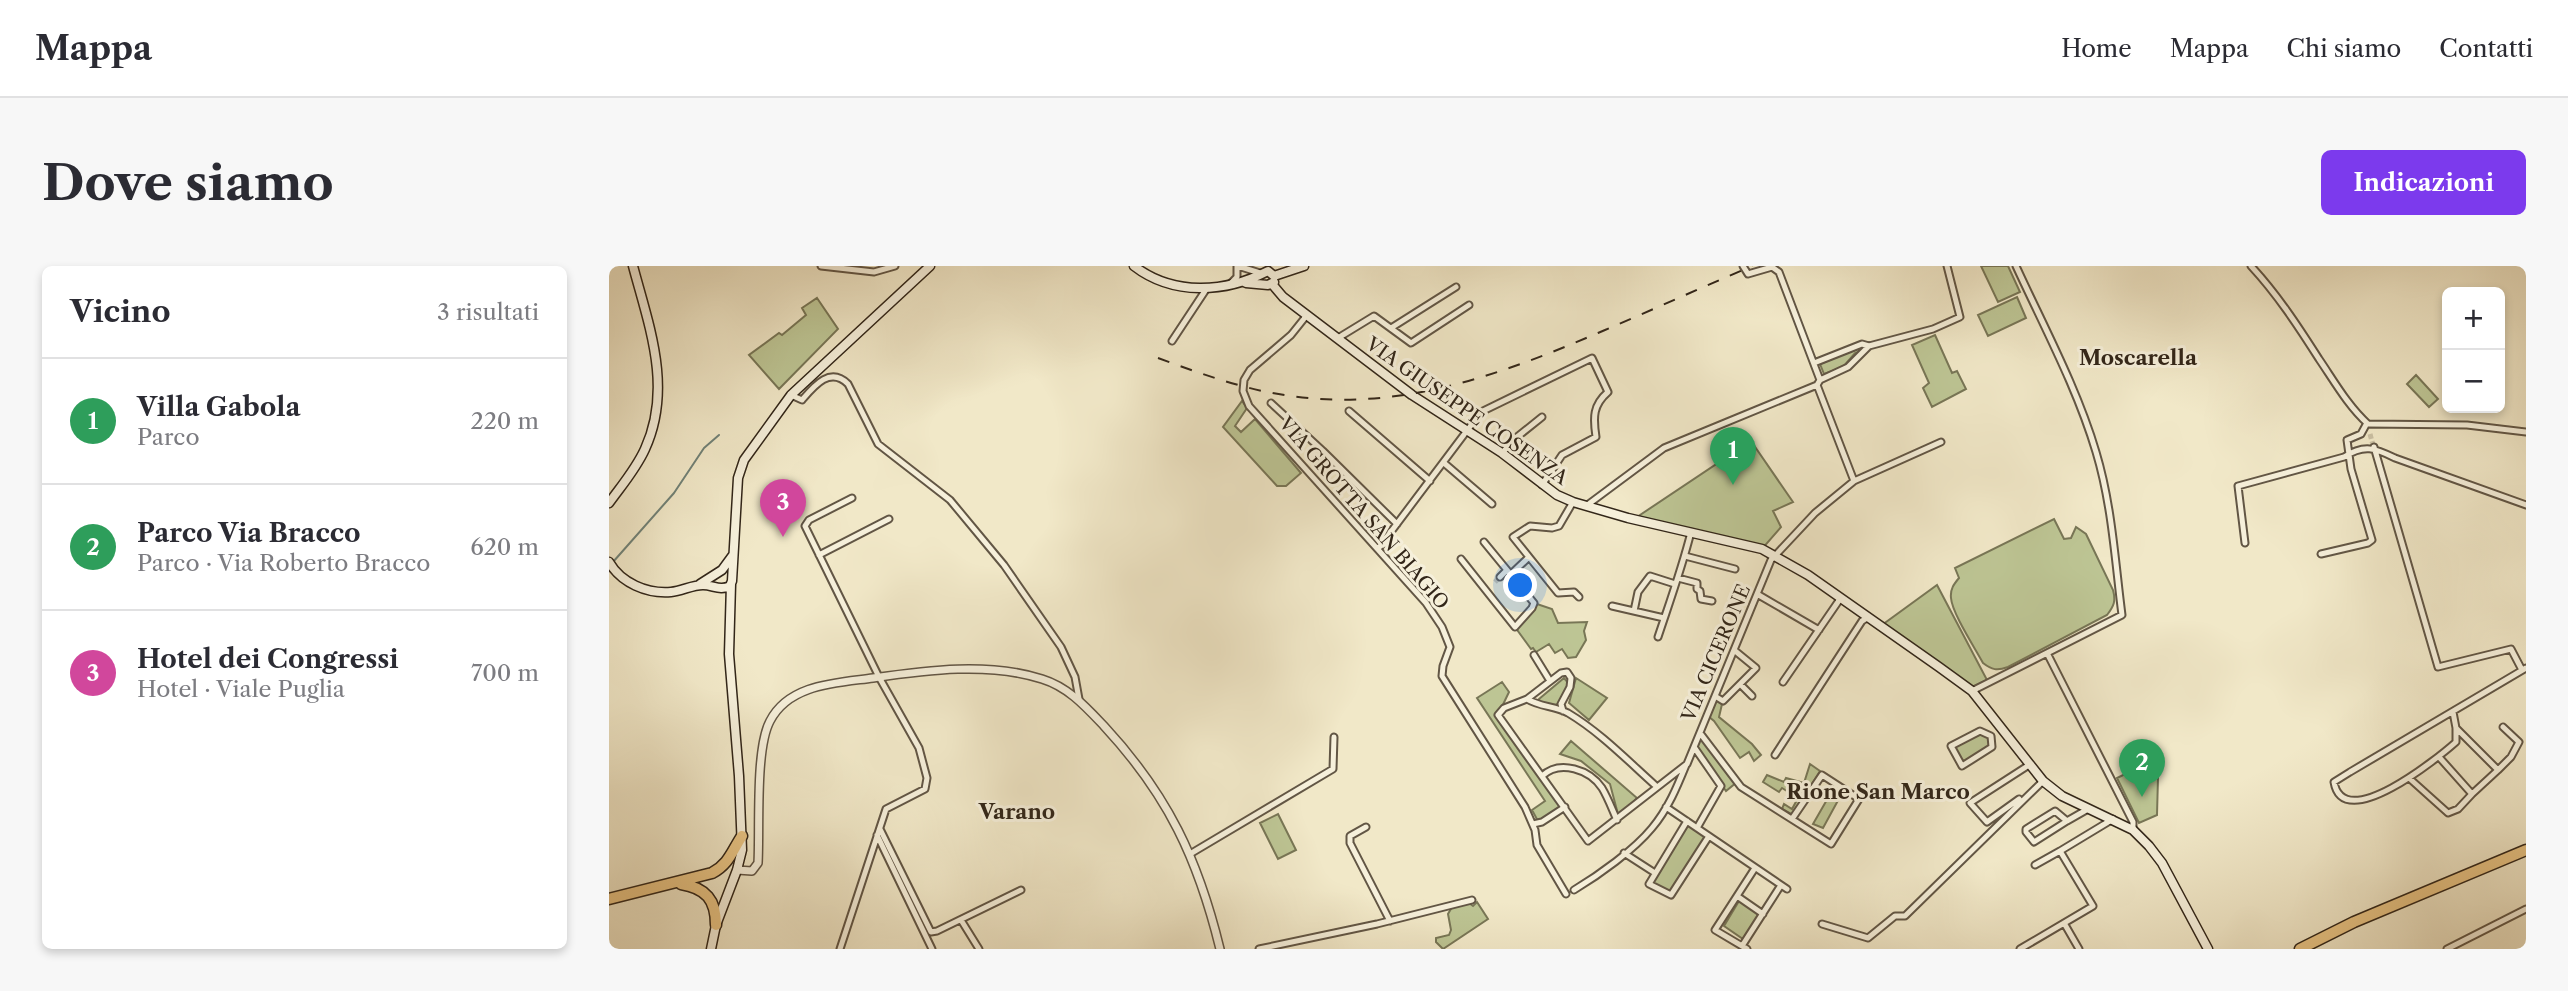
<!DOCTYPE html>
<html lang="it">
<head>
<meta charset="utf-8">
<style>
	:root { --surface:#fff; --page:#f7f7f7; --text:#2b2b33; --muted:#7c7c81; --line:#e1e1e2; --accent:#7c3aed }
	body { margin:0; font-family:"Libre Caslon Text",serif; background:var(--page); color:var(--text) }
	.controls { position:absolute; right:21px; top:21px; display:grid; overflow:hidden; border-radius:10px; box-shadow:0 4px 10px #0003 }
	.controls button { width:63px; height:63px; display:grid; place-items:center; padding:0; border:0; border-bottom:2px solid var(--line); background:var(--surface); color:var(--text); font:35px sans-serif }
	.you { position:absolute; left:912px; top:320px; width:24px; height:24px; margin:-18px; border:5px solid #fff; border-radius:50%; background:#1a73e8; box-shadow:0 0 0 10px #1a73e833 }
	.badge { display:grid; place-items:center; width:46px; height:46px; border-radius:50%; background:var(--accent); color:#fff; font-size:23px; font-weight:700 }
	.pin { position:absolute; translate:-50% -58px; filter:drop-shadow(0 2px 4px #0008) }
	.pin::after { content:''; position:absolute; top:37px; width:24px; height:21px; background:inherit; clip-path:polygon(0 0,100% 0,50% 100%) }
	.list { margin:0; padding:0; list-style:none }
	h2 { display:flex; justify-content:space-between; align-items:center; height:91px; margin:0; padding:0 28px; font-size:30px }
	h2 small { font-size:23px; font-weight:400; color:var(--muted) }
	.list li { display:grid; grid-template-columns:46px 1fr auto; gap:21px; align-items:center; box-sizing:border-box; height:126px; padding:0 28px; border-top:2px solid var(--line) }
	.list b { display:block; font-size:26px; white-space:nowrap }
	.list p { margin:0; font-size:23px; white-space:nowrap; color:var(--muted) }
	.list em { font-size:23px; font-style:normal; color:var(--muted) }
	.map { position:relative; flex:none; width:1917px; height:683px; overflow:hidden; border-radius:10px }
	header { display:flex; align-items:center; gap:42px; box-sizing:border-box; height:98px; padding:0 35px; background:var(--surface); border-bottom:2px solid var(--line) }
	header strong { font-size:33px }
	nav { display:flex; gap:38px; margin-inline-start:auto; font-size:24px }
	.intro { display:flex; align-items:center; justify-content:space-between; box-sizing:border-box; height:168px; padding:0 42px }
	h1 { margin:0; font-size:49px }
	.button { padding:18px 32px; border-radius:10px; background:var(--accent); color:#fff; font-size:24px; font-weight:700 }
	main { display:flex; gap:42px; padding:0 42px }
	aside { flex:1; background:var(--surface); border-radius:10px; box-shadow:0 4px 10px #0003 }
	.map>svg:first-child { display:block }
	.green { fill:#bdc594; stroke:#787656; stroke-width:2 }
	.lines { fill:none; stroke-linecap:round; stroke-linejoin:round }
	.stream { stroke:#718277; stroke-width:2 }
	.minor-tunnel { stroke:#cbc1a5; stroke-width:5; stroke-dasharray:5 2.5; stroke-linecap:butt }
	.minor-casing { stroke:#625645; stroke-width:9 }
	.tertiary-casing { stroke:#625645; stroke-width:10 }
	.secondary-casing { stroke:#322619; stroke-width:11 }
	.trunk-casing { stroke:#322619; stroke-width:13 }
	.minor { stroke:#f6f0db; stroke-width:5 }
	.tertiary { stroke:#f6f0db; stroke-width:7 }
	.secondary { stroke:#f6f0db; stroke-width:8 }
	.trunk { stroke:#e8c484; stroke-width:10 }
	.rail { stroke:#322619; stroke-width:2; stroke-dasharray:12 12; stroke-linecap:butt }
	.labels { text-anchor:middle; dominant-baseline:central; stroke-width:6; stroke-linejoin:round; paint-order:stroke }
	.street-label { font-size:19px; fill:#322619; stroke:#f6f0db }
	.neighbourhood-label { font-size:21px; font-weight:bold; fill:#322619; stroke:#f6f0db }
</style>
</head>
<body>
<header>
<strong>Mappa</strong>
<nav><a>Home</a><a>Mappa</a><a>Chi siamo</a><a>Contatti</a></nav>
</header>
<div class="intro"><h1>Dove siamo</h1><a class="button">Indicazioni</a></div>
<main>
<aside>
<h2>Vicino<small>3 risultati</small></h2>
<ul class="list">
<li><span class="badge" style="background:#2e9e5b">1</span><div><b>Villa Gabola</b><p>Parco</p></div><em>220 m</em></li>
<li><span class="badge" style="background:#2e9e5b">2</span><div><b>Parco Via Bracco</b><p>Parco · Via Roberto Bracco</p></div><em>620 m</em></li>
<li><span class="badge" style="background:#d1479c">3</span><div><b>Hotel dei Congressi</b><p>Hotel · Viale Puglia</p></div><em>700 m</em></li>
</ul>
</aside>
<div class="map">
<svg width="1917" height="683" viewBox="0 0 1917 683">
	<rect width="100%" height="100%" fill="#f1e8c8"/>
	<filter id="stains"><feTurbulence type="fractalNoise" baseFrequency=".00286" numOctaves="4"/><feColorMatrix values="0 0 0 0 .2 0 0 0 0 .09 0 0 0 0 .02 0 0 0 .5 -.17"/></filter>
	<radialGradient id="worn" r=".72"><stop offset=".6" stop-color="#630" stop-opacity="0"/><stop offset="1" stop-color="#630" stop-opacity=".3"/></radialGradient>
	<path class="green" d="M1372,0H1399L1411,26L1389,36Z
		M1408,31L1417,52L1379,70L1369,49Z
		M208,32L229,63L170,123L140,89L170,67L173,69L197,49L193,42Z
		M1326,69L1343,107L1348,105L1357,123L1323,141L1314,122L1320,117L1303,79Z
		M1253,80L1255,84L1246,87L1234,101L1215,108L1211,98Z
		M1807,109L1829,133L1820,141L1798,118Z
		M633,135L638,142L626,160L632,166L646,153L692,207L677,220H668L614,161Z
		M1142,175L1184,236L1164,245L1172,261L1153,283L1028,251Z
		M1445,253L1455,273L1462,272L1467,261L1477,268L1504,324C1507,335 1505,340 1498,349L1399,401C1388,405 1383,404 1374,397C1366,382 1343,347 1342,332C1341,323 1345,318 1350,312L1346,302Z
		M1328,319L1378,414L1359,423L1273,359Z
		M925,337L943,343L949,357L978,356L975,365L977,374L967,391L959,392L953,383L946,387L940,378L927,386L924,382L922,383L906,361Z
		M955,412L961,419L950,437L945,440L932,438L930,433Z
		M967,412L998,432L980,454L960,437Z
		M893,416L900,426L889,449L955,540L930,557L923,544L936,535L868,432Z
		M1107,433L1113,438L1110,451L1143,478L1152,489L1145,495L1140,486L1131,492L1105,455L1099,450Z
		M1371,465L1382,470L1383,481L1356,498L1342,480Z
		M1091,468L1128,516L1117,525L1086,481Z
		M962,475L1028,532L1010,552L1001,518L972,495L951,488Z
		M1545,494L1549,511L1548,549L1530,557L1508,512Z
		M1201,498L1211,505L1184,549L1173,543L1175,538L1183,543L1189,532L1173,522L1170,526L1154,516L1158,509L1175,516L1177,512L1195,517Z
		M1223,525L1232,529L1214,562L1204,558Z
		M669,548L687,584L669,593L651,557Z
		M1079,559L1098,571L1063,627L1042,619Z
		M1130,635L1150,648L1134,673L1115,660Z
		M868,636L879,653L834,683L827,676V672L840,669L842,664L839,648L843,641L860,637L864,640Z"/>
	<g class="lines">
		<path class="stream" d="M4,296L65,227L95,182L110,169"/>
		<path class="minor-tunnel" d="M1761,168L1764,179
			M886,316L891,311"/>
		<g class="minor-casing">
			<path id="minor" d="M212,0L265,6L286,0
				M629,0L651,7
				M1134,0L1139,8L1163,1L1170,6L1211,114L1208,119L1245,215
				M1642,0C1668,28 1689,60 1710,93C1725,115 1739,140 1759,158L1858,159L1917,166
				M621,18L628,11V0
				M698,49L682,69L641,104L635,114L634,125L640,140L817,337L833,361L841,381L834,400L833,410L916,541L926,564L928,579L957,628
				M782,62L847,21
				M729,72L765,50L802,77L860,39
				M563,75L598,22
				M1205,97L1253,78L1260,80
				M1211,114L1239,101L1260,80L1324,63L1351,51L1338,0
				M182,129L193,134C205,120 221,100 239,118L269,178L341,234L395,299L452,381L466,411L470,433
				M662,137L714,185L788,258
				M740,145L821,215
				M1765,181L1829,401L1902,383L1913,404
				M893,187L908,171L933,151
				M835,197L883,238
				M964,236L950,260L943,262L921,260L904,271L949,327L965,326L970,331
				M977,240L1055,182L1208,119
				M1636,277L1629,220L1735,191C1755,178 1766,182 1786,192L1917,239
				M769,283L872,146L983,92L999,126C984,139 984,151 987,171L953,189L933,219
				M1712,288L1759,277L1763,274L1742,203L1738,174L1752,168L1758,157
				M210,289L280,253
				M1076,290L1126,303
				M852,293L906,361L923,342L925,337L875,276
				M902,308L920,291
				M891,311L898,304
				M1069,312L1088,317V323L1091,325L1092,333L1103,335
				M1148,328L1210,364
				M1003,340L1055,352
				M1025,345L1029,326L1041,310L1066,318
				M1049,371C1061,335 1073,302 1082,266
				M1438,387L1524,556V564
				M925,389L941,415
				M1174,416L1231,333
				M1131,418L1143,430
				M1363,425L1513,349C1506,295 1503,239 1487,186C1468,122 1435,61 1407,0
				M1106,430L1114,435L1147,402L1125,384
				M918,433L952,407L958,406L962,412L961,421L952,438L954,445
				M1844,446L1847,462V476C1829,492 1734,569 1725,516L1741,506L1917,402
				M1847,462L1889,504L1863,528
				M1371,465L1382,470L1383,481L1353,500L1342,480Z
				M1091,467L1132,521L1222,578L1250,533L1213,509L1183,553
				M1085,481L1112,520L1088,562
				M1166,489L1253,355L1258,352
				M1889,504L1902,491L1910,476L1894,461
				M933,510C951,493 981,504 993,522C999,532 1003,543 1008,554
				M1800,512L1839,547L1849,543L1863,528L1830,491
				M1047,520C1019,495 991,466 959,447C946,440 931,441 918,433L895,442L889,449L979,575L1078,498L1162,294L1206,247L1245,215L1332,176
				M1410,533L1378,556L1361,537L1420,499
				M1057,541L1178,623
				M1078,555L1040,618L1062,629L1100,570
				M1458,555L1425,576L1417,566V563L1446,545L1458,555L1479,543
				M924,558L933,556L956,541
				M757,561L741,570V577L781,655
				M271,563L322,666L328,665L412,624
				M268,569L323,683
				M1015,587L1046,607
				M581,588L724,503L725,471
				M1426,599L1451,585
				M965,624C990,609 1025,584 1043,562C1059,543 1068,521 1077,499
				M1128,630L1154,648
				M352,654L370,683
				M1455,657L1470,683
				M1213,658L1259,672L1286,650H1296L1434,515
				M1133,680L1172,619
				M231,683L277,543L316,523L318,512L310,482L270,411L196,260L200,254L243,232
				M650,683L768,658L863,634
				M1138,683L1106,664L1146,602
				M1411,683L1484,640L1451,585L1504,553
				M1838,683L1917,643"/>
		</g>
		<g class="tertiary-casing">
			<path id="tertiary" d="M128,604L143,605L149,597C151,562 146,483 161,455C180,418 227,417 264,412C318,404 380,396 433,413C459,421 476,440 495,460C559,529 589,593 611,683"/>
		</g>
		<g class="secondary-casing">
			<path id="secondary" d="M525,0C564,30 616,27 659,5L665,10
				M665,10L695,0
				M637,17L659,19L665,16
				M663,18L674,31L803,129L893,187L948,229L964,236L1019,252L1153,283L1199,309L1330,401L1363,425L1434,515L1453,530L1524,564L1540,580L1553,597L1599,683
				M0,237C13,219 27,203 36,183C64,122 40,60 24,0
				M0,296C12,317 38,328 62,326C73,325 83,319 94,319C104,319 111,325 121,320L123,315L129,212L135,194L182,129L321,0
				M91,318L113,304L124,289
				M102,683L107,659L128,604L133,584L130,510L120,388L122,318"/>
		</g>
		<g class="trunk-casing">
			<path id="trunk" d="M72,618C97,622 107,634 107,659
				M0,633L103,607C120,598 123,585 133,570
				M1691,683L1745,656L1917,584"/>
		</g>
		<use href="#minor" class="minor"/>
		<use href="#tertiary" class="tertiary"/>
		<use href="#secondary" class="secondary"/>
		<use href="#trunk" class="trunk"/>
		<path class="rail" d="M549,92C593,108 636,124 682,130C794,146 896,107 996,64C1045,43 1094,21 1143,0"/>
	</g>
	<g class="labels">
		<g class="street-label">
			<text transform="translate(858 145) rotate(35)">VIA GIUSEPPE COSENZA</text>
			<text transform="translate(755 247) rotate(49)">VIA GROTTA SAN BIAGIO</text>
			<text transform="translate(1107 387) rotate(-67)">VIA CICERONE</text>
		</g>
		<g class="neighbourhood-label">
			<text x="1529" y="91">Moscarella</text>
			<text x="1269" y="525">Rione San Marco</text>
			<text x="408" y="545">Varano</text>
		</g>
	</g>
	<rect width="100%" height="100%" filter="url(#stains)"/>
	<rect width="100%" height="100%" fill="url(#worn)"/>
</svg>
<div class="controls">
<button>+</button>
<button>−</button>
</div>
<div class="you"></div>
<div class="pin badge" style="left:1124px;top:219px;background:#2e9e5b">1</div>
<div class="pin badge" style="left:1533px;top:531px;background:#2e9e5b">2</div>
<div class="pin badge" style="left:174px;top:271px;background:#d1479c">3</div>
</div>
</main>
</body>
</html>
